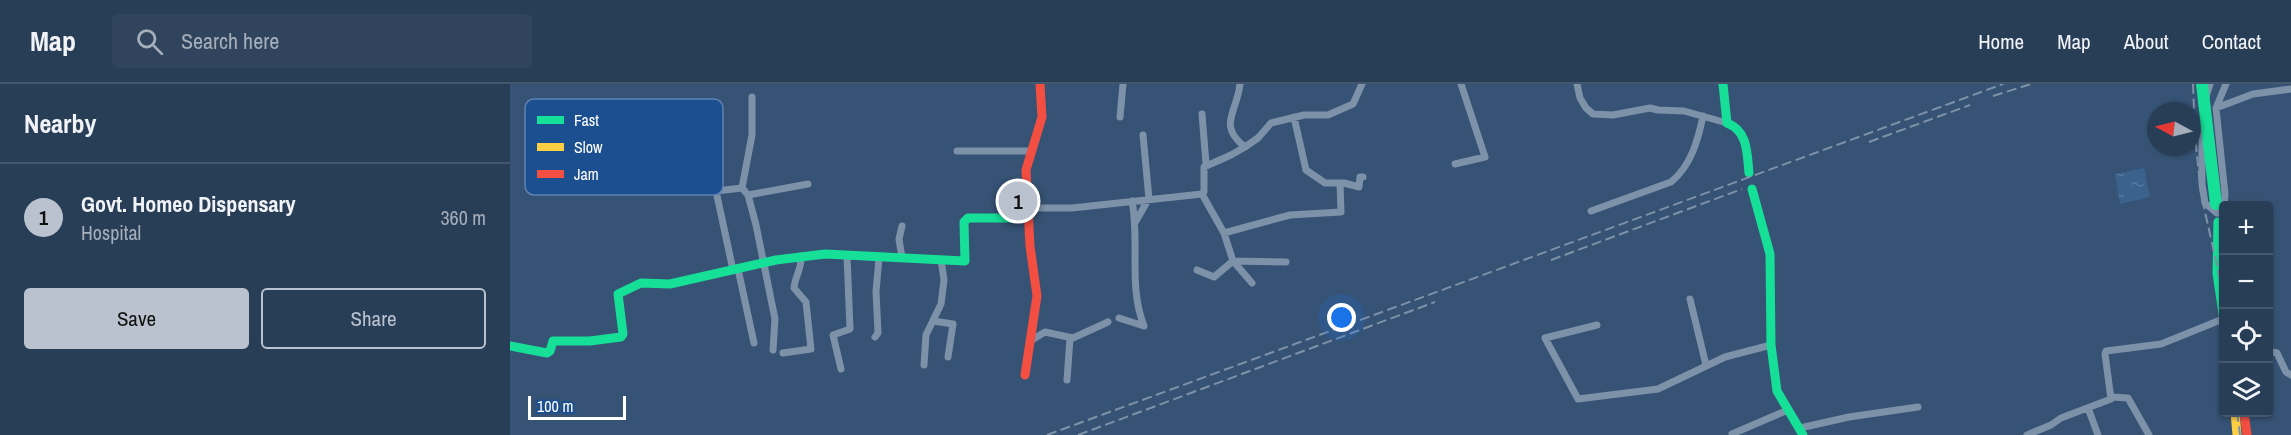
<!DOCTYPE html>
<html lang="en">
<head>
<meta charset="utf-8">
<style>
	:root { --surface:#283e57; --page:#30455d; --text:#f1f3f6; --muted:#a5aeba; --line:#44576d; --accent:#b9c2ce }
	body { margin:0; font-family:"Archivo Narrow",sans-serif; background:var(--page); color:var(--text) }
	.controls { position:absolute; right:18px; bottom:18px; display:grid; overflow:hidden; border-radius:6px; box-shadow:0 2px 4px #0004 }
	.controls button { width:54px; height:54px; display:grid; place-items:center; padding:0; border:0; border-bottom:2px solid var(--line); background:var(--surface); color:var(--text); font:30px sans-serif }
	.compass { position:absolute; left:1637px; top:18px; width:54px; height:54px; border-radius:50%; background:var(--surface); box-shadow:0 2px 4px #0004; rotate:277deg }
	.scale { position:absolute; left:18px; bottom:15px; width:98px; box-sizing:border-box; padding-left:6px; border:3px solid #fff; border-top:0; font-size:16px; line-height:21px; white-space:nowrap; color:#fff; -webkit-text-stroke:4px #1b4f8f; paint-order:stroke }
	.you { position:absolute; left:832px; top:234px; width:21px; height:21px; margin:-15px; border:4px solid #fff; border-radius:50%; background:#1a73e8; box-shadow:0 0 0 9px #1a73e833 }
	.badge { display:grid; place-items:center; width:39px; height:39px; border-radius:50%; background:var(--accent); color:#111; font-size:20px; font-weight:700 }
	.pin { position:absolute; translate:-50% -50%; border:3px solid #fff; box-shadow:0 2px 6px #0006 }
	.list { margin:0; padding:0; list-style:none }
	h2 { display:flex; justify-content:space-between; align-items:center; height:78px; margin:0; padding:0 24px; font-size:26px }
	h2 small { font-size:20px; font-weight:400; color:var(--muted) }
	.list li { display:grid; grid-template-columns:39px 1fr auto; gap:18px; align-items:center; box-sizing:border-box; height:108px; padding:0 24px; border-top:2px solid var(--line) }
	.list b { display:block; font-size:22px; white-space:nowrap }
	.list p { margin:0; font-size:20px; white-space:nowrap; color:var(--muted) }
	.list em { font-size:20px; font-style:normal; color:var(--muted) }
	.actions { display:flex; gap:12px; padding:18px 24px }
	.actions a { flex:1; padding:14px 0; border:2px solid var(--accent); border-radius:6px; text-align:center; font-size:21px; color:var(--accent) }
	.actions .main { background:var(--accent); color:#111 }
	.icon { flex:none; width:33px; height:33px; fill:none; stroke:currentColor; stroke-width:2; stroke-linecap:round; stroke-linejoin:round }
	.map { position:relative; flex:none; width:1781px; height:351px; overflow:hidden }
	header { display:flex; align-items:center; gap:36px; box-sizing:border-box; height:84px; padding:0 30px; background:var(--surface); border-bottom:2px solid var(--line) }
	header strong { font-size:28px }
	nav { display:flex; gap:33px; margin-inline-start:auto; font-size:21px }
	.search { width:420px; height:54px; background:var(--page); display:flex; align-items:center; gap:15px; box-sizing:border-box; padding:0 21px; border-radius:6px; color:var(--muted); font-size:22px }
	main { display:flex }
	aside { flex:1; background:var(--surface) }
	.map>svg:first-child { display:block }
	.water { fill:url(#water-ripples) }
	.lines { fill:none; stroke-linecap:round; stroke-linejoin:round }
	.street { stroke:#7d92a8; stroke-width:7 }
	.fast { stroke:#16e098; stroke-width:9 }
	.slow { stroke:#ffcf43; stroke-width:9 }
	.jam { stroke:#f24e42; stroke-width:9 }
	.rail { stroke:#7e92a7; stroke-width:2; stroke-dasharray:10 4.5; stroke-linecap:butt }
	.fast-bridge { stroke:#16e098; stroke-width:12 }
	.key { fill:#1b4f8f; stroke:#5f84b1; stroke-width:1.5 }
	.key-label { font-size:16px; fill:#fff }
</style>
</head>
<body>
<header>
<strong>Map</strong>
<div class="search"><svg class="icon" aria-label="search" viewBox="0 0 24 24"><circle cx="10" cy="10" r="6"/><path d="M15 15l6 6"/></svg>Search here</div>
<nav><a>Home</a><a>Map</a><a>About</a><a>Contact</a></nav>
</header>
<main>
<aside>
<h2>Nearby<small></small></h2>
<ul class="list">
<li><span class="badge">1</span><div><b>Govt. Homeo Dispensary</b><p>Hospital</p></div><em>360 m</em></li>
</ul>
<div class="actions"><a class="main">Save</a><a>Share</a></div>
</aside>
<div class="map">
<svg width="1781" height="351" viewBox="0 0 1781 351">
	<defs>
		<pattern id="water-ripples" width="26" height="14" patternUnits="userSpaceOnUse" patternTransform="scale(1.5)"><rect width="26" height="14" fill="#3b618d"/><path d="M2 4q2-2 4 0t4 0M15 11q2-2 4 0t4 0" fill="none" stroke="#58799e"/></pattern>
	</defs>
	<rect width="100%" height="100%" fill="#365274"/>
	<path class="water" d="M1634,84L1640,113L1610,120L1605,90Z"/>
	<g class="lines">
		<path class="street" d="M730,0C727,29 707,41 735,63L748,54L761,39L794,31H818L843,20L852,0
			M1067,0L1070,14L1076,24L1083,30L1103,31L1140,24L1148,26L1174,27L1217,39
			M1696,13L1700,0
			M1706,24L1743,10L1781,5
			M692,30L696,80
			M610,33L613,0
			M784,33L796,86L815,99H834L849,103L850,93H853
			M1692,42V100L1695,119L1707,129L1714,122
			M633,51L639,115
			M447,67H521
			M945,80L975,73L951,0
			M232,104L242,51V13
			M692,110L714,149
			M1714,122L1715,110L1706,24L1716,0
			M518,124H562L692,110L694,108V83L721,71L735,63
			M1081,127L1161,98C1181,82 1188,56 1193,32
			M626,137L638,116
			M392,174L389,155L392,142
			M776,178L723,177L714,149L780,131L831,128L830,99
			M228,185L244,259
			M223,186L206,107L232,104L238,111
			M687,186L704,193L723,177L742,199
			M1180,215L1196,281
			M609,234L634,242C618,202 630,158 622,117
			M423,237L443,240L438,273
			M1087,241L1035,254L1068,315L1148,305L1215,273L1261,261
			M365,253L368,249L366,207L369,174
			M520,257L535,248L563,254L598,238
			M263,266L265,235L246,141L238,111L298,100
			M1758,267L1767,269L1776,288L1781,291
			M273,269L301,265L296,218L284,204C285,192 292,185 291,172
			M414,281L416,251L431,220L434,196L431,176
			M331,285L323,251L340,245L337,171
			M557,296L560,254
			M1601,313L1618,314L1639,351
			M1578,324L1588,351
			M1290,344L1339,333L1408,323
			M1222,350L1278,326
			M1517,351L1541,341L1551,334L1601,315L1595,270L1596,267L1651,260L1713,235"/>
		<path class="fast" d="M1213,0L1217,39C1238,47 1237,69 1239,89
			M1242,105L1260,170L1261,261L1267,307L1293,351
			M1708,138L1707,189L1714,237
			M0,262L37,269L40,267L43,257H80L111,253L113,250L108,210L131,199L160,200L266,176L315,170L455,177L454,138L458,134H518"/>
		<path class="slow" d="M1725,328L1727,351"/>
		<path class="jam" d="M515,291L527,212L520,162L516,86L532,33L530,0
			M1734,328L1737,351"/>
		<path class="rail" d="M1683,0L1685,52L1691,110L1714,213
			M1483,12L1521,0
			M1359,58L1460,21
			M1041,176L1232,105
			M1727,328L1730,351
			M537,351L1493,0
			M568,351L925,218"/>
		<path class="fast-bridge" d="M1692,0L1706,120"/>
	</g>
	<rect x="15" y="15" width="198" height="96" rx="9" class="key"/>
	<rect x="27" y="32" width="27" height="8" fill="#16e098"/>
	<rect x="27" y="59" width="27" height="8" fill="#ffcf43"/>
	<rect x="27" y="86" width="27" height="8" fill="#f24e42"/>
	<g class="key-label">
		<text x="64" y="42">Fast</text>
		<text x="64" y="69">Slow</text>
		<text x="64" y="96">Jam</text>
	</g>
</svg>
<div class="controls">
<button>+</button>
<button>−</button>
<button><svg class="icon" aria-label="locate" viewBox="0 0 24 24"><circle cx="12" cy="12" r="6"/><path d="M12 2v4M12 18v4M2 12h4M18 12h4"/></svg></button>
<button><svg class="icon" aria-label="layers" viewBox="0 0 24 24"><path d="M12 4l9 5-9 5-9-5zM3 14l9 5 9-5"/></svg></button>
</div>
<svg class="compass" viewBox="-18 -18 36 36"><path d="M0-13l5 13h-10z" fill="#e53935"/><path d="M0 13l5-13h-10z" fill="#a5aeba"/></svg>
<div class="scale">100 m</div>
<div class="you"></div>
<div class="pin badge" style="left:508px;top:117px">1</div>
</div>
</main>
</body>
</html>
